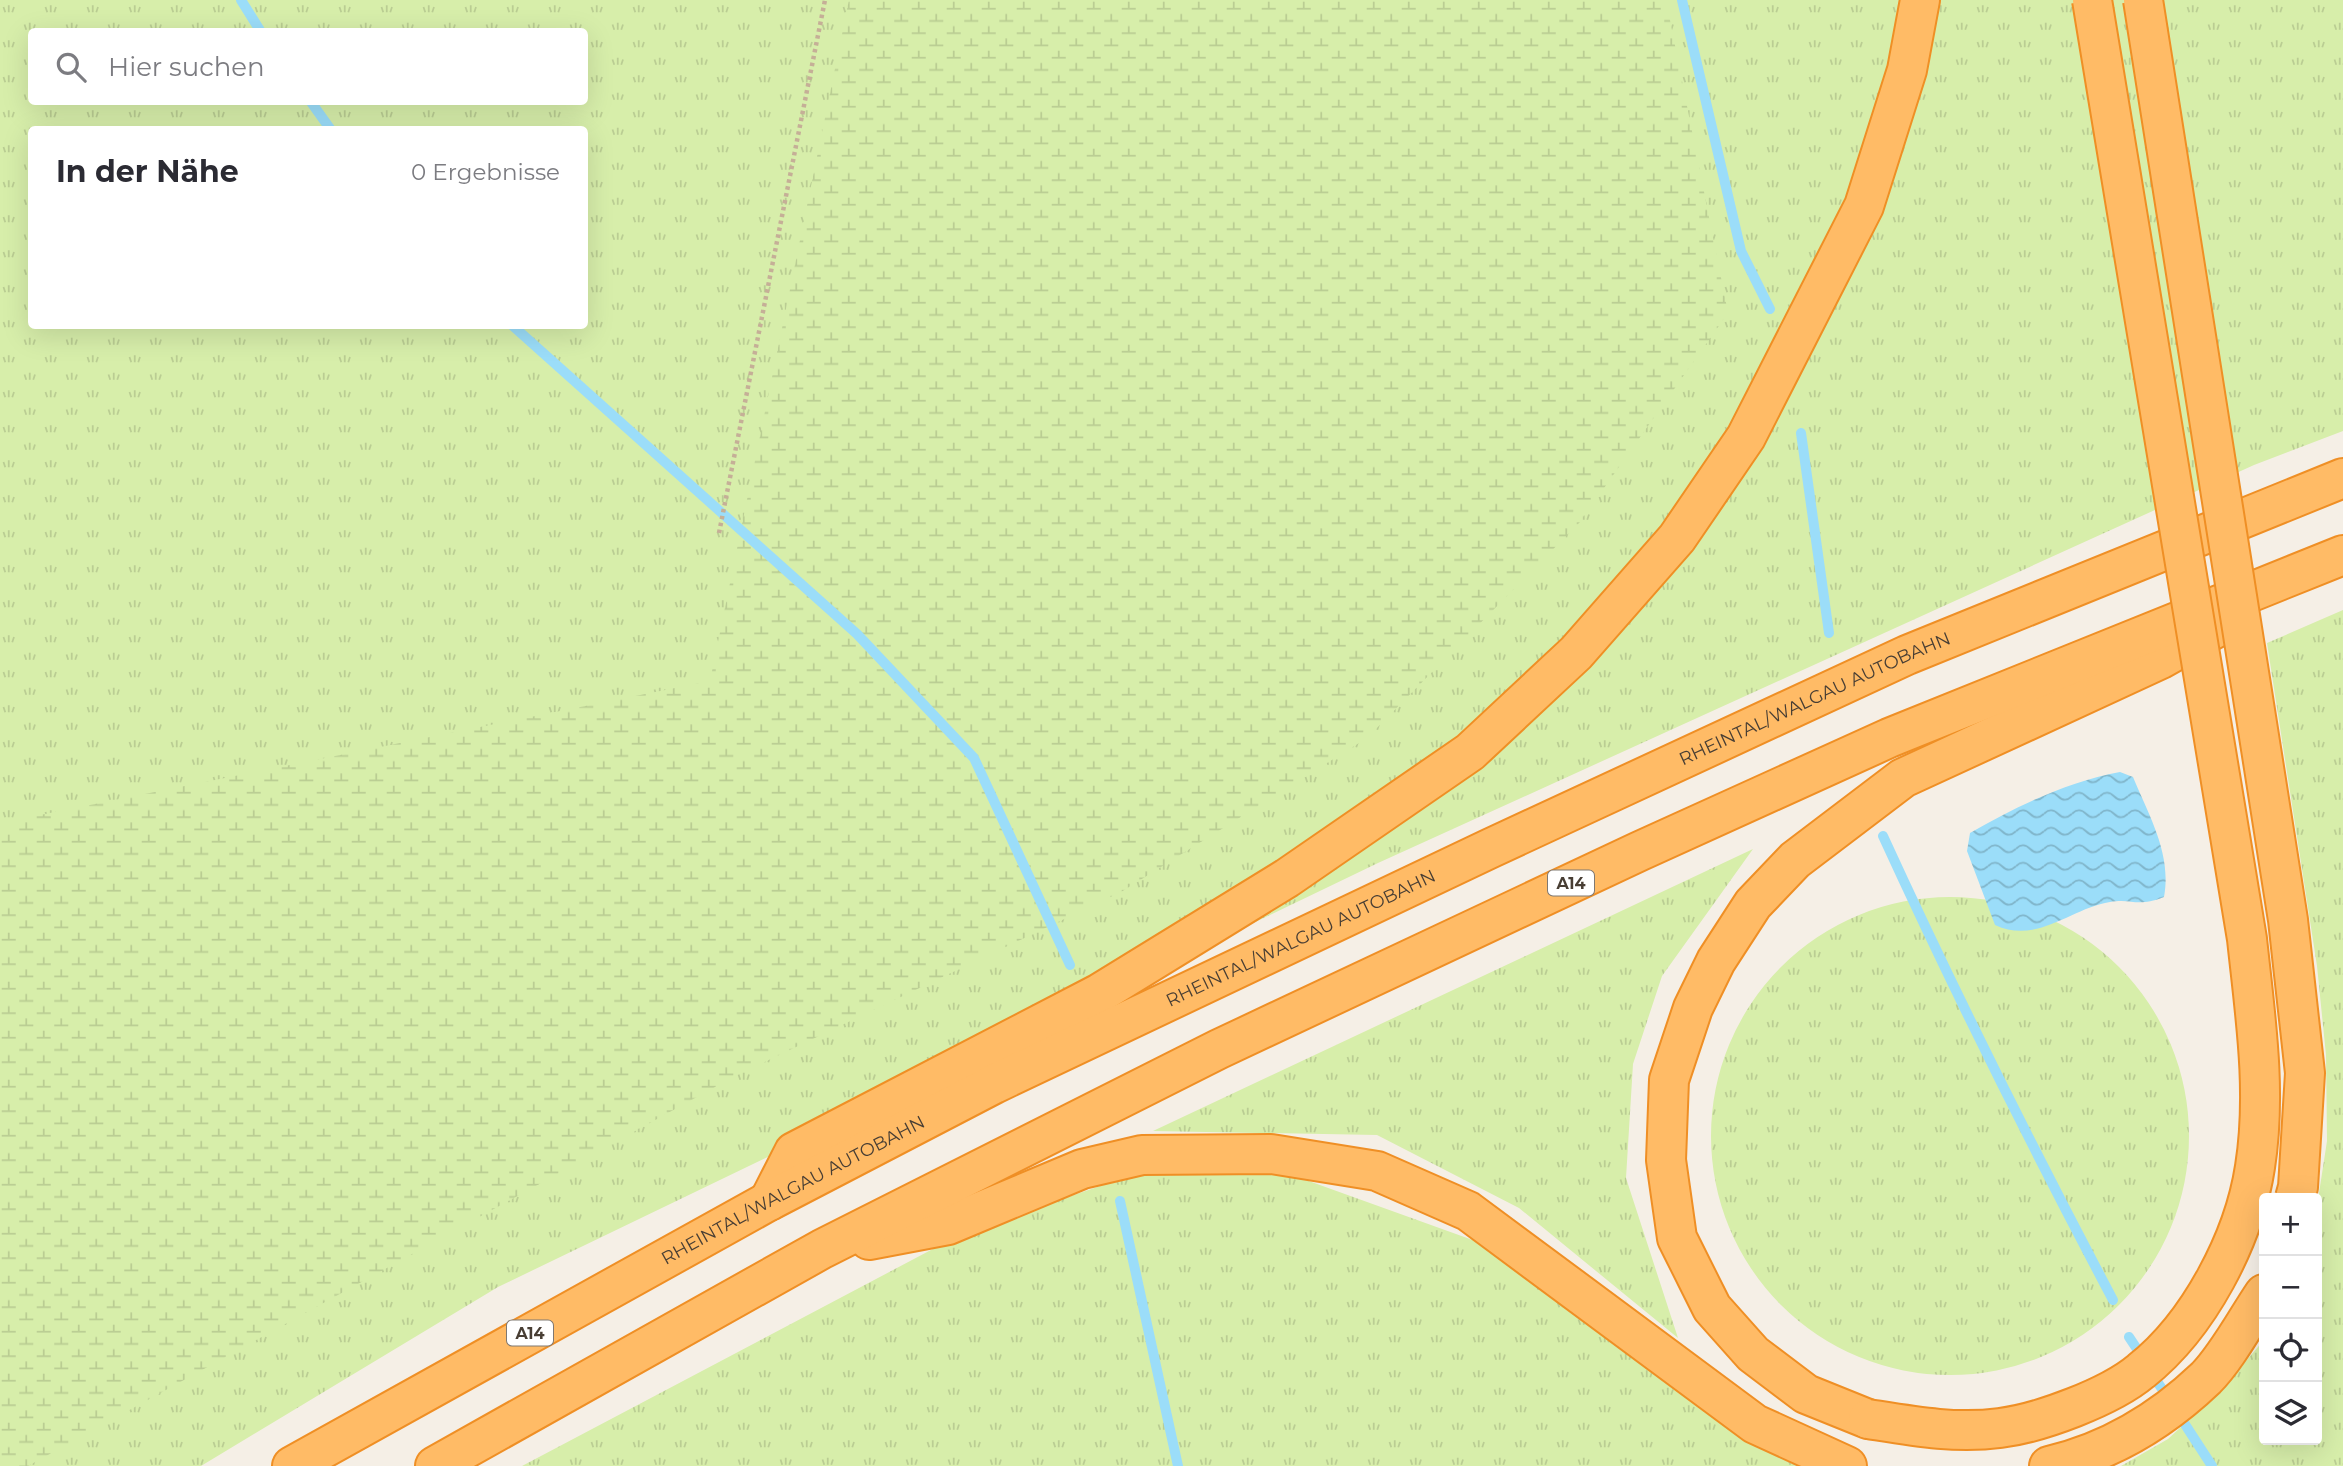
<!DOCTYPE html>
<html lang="de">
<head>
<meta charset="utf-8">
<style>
	:root { --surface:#fff; --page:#f2f2f3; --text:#2b2b33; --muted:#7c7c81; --line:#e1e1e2 }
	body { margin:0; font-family:Montserrat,sans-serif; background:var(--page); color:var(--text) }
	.controls { position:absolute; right:21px; bottom:21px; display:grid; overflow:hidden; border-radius:7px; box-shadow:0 7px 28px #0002 }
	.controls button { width:63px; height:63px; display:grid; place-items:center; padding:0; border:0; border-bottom:2px solid var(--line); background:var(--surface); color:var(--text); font:35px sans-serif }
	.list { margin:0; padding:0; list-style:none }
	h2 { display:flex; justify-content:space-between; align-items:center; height:91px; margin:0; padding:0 28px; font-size:30px }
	h2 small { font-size:23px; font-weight:400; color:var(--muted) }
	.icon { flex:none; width:38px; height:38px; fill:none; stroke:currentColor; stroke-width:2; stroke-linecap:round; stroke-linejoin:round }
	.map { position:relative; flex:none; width:2343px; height:1466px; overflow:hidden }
	.search { position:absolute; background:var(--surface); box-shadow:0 7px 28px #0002; left:28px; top:28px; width:560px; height:77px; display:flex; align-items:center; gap:18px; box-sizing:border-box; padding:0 24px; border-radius:7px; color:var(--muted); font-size:26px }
	.panel { position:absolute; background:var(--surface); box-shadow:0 7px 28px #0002; left:28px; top:126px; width:560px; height:203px; border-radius:7px }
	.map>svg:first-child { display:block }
	.grass { fill:url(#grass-tufts); fill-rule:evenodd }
	.wetland { fill:url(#wetland-marsh) }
	.water { fill:url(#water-waves) }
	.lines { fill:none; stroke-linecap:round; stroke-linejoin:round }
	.stream { stroke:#9bddf9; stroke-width:10 }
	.motorway-casing { stroke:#ef8f25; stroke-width:42 }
	.path { stroke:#c5af97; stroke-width:4.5; stroke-dasharray:3.5 3.5; stroke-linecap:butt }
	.motorway { stroke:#fb6; stroke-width:38 }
	.motorway-bridge-casing { stroke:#ef8f25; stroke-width:42; stroke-linecap:butt }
	.motorway-bridge { stroke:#fb6; stroke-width:38 }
	.labels { text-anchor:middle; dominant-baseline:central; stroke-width:5; stroke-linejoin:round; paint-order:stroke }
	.shield { fill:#fff; stroke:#7f7871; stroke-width:2 }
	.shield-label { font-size:16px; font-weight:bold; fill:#483e34 }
	.street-label { font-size:18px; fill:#483e34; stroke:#fff }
</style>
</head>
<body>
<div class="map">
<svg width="2343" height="1466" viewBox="0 0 2343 1466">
	<defs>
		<pattern id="grass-tufts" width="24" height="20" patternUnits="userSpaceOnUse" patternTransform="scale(1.75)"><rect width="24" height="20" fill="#d7eeaa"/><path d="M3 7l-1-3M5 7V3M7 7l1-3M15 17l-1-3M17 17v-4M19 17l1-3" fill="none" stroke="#bacd93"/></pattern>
		<pattern id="wetland-marsh" width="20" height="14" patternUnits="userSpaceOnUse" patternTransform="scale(1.75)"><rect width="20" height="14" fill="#d7eeaa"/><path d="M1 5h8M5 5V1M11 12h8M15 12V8" fill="none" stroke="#bacd93"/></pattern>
		<pattern id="water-waves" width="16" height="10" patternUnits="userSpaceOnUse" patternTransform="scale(1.75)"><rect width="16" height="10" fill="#9bddf9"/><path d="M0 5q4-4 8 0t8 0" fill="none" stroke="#80b5ca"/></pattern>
	</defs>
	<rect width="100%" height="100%" fill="#f5efe6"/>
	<path class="grass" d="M0,0H2343V431L2254,465L1378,863L498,1287L201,1466H0ZM32,32H584V102H32ZM32,130H584V326H32Z
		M2343,610V1466H2121L2168,1439L2221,1390L2264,1340V1440H2317V1206L2327,1141L2326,1055L2317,966L2267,643Z
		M1753,849L1662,976L1633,1064L1626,1178L1678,1338L1519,1208L1377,1135L1153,1131Z
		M1711 1136a239 239 0 1 1 478 0a239 239 0 1 1-478 0Z
		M1147,1170L1281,1171L1481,1243L1766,1451L1797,1466H522L965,1232Z"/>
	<path class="wetland" d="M849,0H1666L1728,313L1580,522L1367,738L1121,892L735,1076L28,1466H0V823L710,681Z"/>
	<path class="water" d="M2120,772L2133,777C2149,816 2172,854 2164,897C2136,908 2133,898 2110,902C2071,908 2037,945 1995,925L1967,851L1970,833C2017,806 2067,782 2120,772Z"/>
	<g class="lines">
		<path class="stream" d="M241,0L261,32
			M1682,0L1741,251L1770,309
			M311,102L331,130
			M513,326L857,634L974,758L1070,965
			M1801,433L1829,633
			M1883,836C1955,993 2032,1147 2113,1300
			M1120,1201L1178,1466
			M2129,1337L2143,1358
			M2151,1372L2212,1466"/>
		<g class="motorway-casing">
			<g id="motorway">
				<path d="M769,1201L794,1152L1100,993L1287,878L1470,752L1576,653L1677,538L1746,437L1864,206L1907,70L1920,0"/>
				<path d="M869,1240L948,1225L1082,1169L1142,1155L1271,1154L1377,1171L1468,1211L1755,1424L1847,1466"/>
				<path d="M1868,1419L1806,1394L1753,1354L1712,1308L1677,1238L1666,1160L1669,1080L1693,1008L1716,961L1753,904L1795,860L1903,778L2161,659L2216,628"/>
				<path id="s1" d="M292,1466L769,1201L994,1084L1491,848L1907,655L2343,478"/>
				<path d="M435,1466L822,1249L1219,1049L1640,851L1889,738L2343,555"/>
				<path d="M2049,1466C2109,1452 2162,1420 2206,1378C2227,1357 2247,1319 2264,1294"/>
			</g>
		</g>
		<path class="path" d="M719,533L825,0"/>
		<use href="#motorway" class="motorway"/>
		<g class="motorway-bridge-casing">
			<path id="motorway-bridge" d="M2143,0L2288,920L2305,1073L2298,1187L2295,1198
				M1868,1419C1912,1426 1955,1434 2000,1428C2040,1423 2110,1397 2141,1371C2199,1325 2244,1239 2255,1167C2267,1091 2255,1014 2247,939L2092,0"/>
		</g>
		<use href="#motorway-bridge" class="motorway-bridge"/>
	</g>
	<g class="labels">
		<g class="shield">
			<rect x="1548" y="870.5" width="46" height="25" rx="5"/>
			<rect x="507" y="1320.5" width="46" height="25" rx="5"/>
		</g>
		<g class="shield-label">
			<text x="1571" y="883">A14</text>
			<text x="530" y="1333">A14</text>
		</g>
		<g class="street-label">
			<text stroke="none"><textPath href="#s1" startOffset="1706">RHEINTAL/WALGAU AUTOBAHN</textPath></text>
			<text stroke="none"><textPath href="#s1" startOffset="1139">RHEINTAL/WALGAU AUTOBAHN</textPath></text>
			<text stroke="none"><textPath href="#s1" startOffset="572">RHEINTAL/WALGAU AUTOBAHN</textPath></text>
		</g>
	</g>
</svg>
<div class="controls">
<button>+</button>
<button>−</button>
<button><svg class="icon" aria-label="locate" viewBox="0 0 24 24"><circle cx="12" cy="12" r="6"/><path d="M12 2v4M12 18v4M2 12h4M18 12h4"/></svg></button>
<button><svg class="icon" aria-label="layers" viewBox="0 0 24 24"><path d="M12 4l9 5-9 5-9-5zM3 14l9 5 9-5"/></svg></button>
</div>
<div class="search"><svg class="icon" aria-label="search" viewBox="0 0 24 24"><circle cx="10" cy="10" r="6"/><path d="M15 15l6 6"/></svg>Hier suchen</div>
<section class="panel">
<h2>In der Nähe<small>0 Ergebnisse</small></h2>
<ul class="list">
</ul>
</section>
</div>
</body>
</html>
